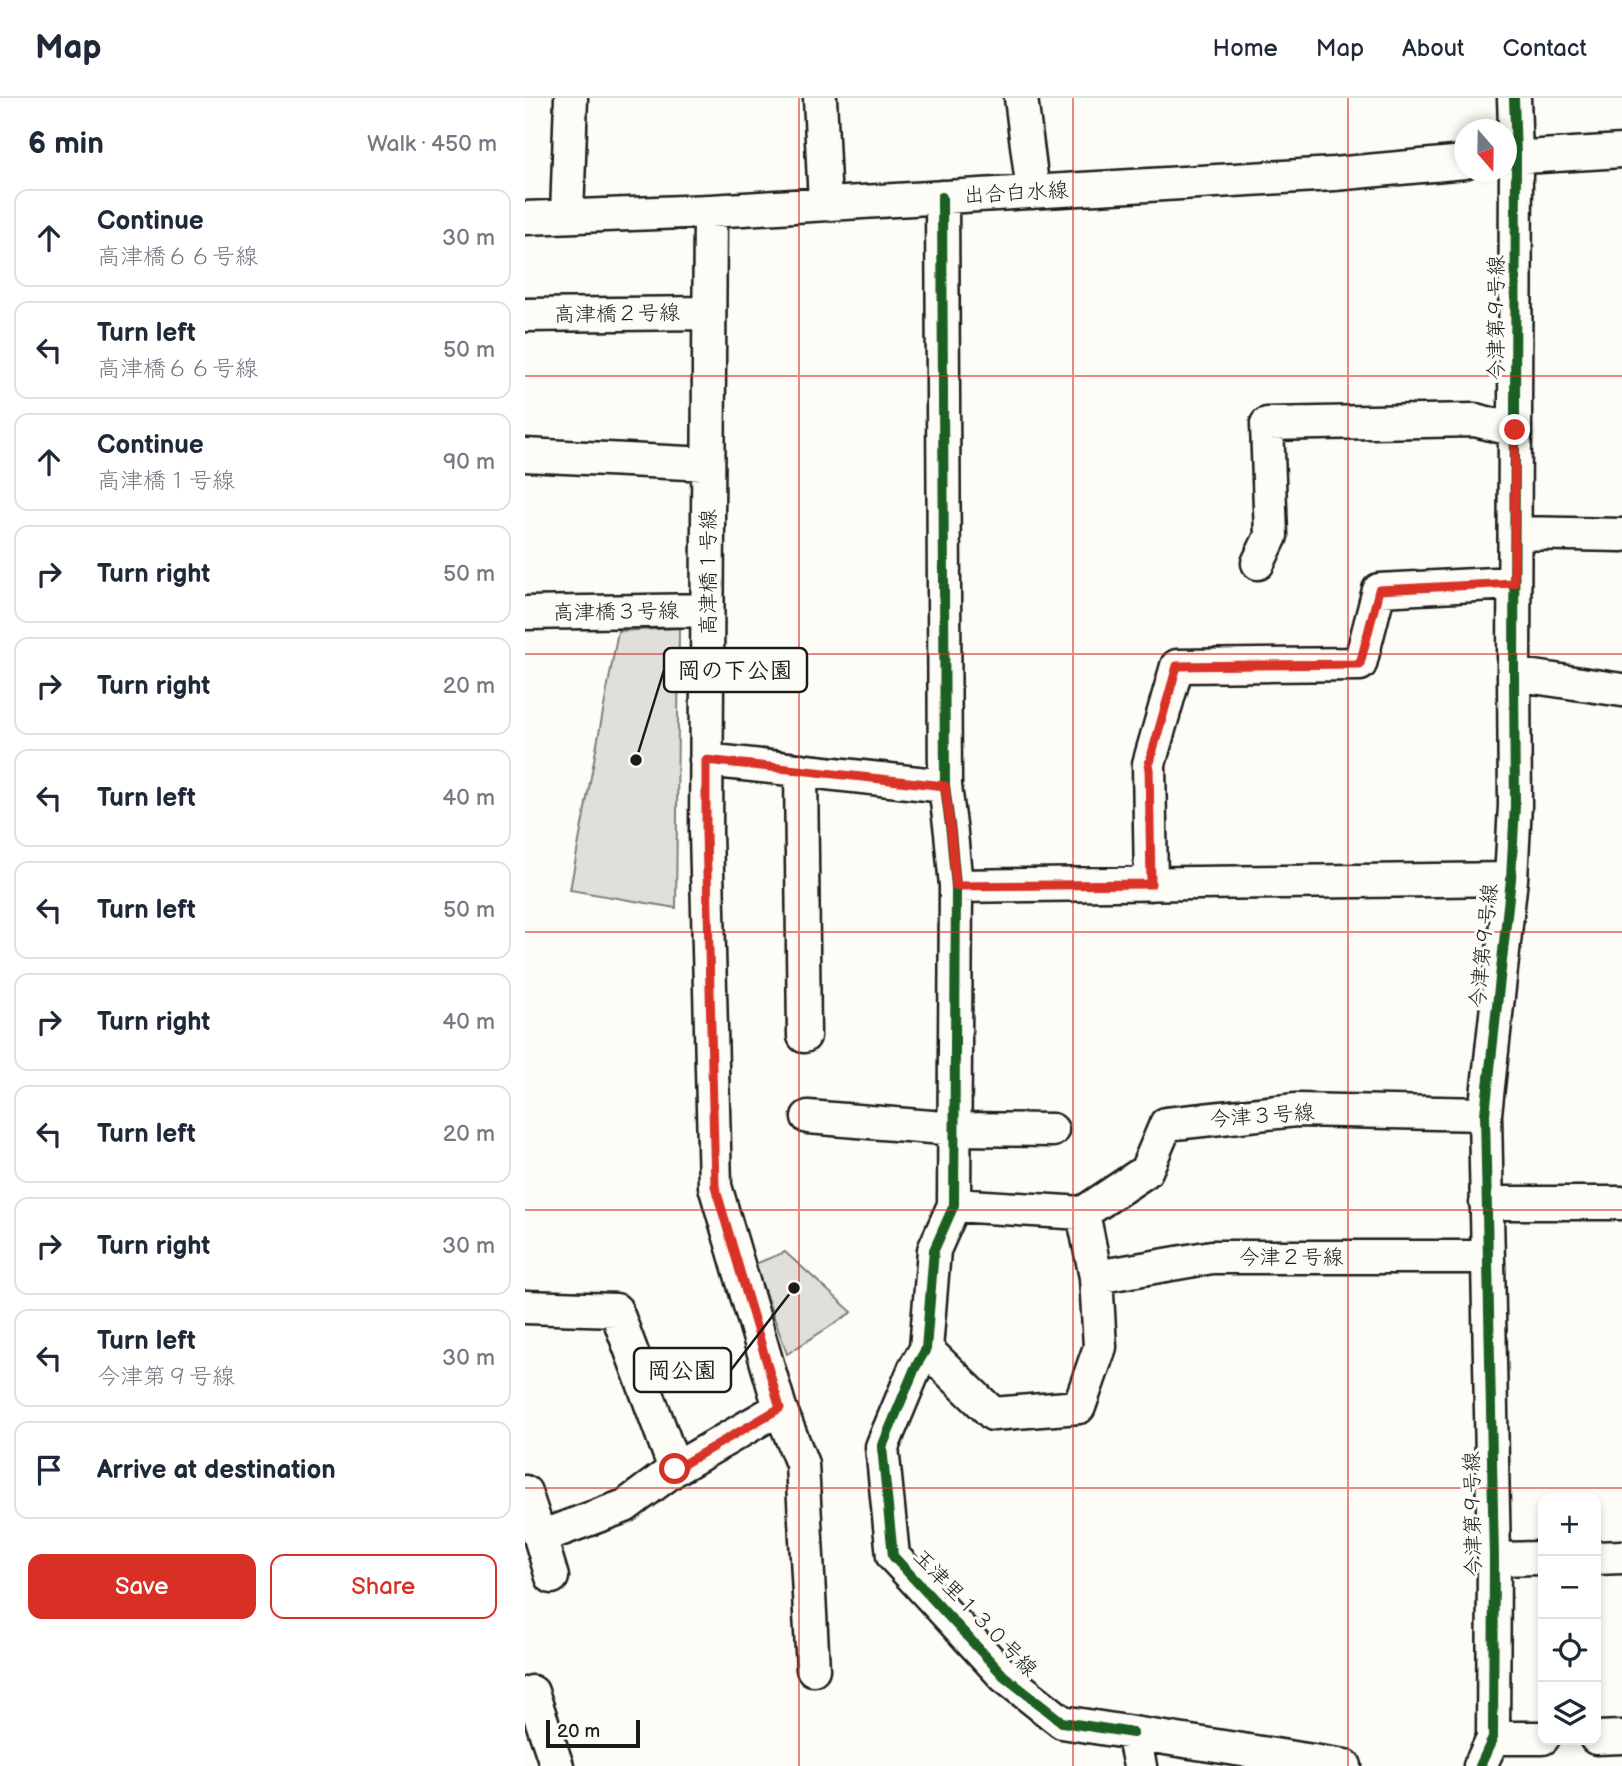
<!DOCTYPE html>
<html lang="en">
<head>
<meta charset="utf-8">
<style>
	:root { --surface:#fff; --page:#f2f2f3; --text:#1f2937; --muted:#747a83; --line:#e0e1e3; --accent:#d93025 }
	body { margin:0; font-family:"Balsamiq Sans","Klee One",sans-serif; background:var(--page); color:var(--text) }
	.controls { position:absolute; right:21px; bottom:21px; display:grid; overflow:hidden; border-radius:14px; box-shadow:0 4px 10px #0003 }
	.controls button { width:63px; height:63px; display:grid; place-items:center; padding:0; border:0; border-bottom:2px solid var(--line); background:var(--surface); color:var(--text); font:35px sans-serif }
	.compass { position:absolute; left:929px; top:21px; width:63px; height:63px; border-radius:50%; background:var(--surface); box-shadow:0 4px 10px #0003; rotate:160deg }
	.scale { position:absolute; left:21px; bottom:18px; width:94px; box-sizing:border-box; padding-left:7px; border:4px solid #1c1c1c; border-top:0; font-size:19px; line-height:24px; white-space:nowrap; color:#1c1c1c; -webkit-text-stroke:5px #fdfcf7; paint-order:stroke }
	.stop { position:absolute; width:21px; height:21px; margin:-16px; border:5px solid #d93025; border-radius:50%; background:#fff }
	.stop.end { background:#d93025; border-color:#fff; box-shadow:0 2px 7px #0008 }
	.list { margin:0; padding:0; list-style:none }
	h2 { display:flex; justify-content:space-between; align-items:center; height:91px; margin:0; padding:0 28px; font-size:30px }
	h2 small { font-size:23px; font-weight:400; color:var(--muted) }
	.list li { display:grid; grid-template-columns:46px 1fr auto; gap:21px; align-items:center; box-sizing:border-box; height:98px; margin:0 14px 14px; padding:0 14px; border:2px solid var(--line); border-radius:14px }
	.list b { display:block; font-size:26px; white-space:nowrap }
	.list p { margin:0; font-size:23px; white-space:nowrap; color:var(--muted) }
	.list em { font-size:23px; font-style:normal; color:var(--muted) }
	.actions { display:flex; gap:14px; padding:21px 28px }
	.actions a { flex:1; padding:16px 0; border:2px solid var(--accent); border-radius:14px; text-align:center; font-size:24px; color:var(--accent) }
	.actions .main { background:var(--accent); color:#fff }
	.icon { flex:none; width:38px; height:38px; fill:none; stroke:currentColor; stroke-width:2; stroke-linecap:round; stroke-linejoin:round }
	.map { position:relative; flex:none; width:1097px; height:1668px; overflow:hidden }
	header { display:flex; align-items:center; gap:42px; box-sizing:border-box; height:98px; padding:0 35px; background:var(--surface); border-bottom:2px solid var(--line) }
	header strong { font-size:33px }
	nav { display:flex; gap:38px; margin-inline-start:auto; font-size:24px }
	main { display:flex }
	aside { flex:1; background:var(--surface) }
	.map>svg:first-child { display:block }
	.green { fill:#e0dfdb; stroke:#7e7e7c; stroke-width:2 }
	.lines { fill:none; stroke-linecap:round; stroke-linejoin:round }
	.minor-casing { stroke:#1c1c1c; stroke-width:37 }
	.minor { stroke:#fdfcf7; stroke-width:32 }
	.cycleway-casing { stroke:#fdfcf7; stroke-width:15 }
	.cycleway { stroke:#1b5e20; stroke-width:10 }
	.route { stroke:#d93025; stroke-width:9 }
	.grid { fill:none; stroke:#d62828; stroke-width:2; stroke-opacity:0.55 }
	.labels { text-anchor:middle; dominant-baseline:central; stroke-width:6; stroke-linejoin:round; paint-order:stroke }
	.street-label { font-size:21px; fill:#1c1c1c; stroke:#fdfcf7 }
	.leader { fill:none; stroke:#1c1c1c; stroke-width:2.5 }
	.callout-dot { fill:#1c1c1c; stroke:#fdfcf7; stroke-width:2.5 }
	.callout { fill:#fdfcf7; stroke:#1c1c1c; stroke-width:2.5 }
	.callout-label { font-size:23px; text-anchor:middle; font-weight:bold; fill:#1c1c1c }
</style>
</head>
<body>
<header>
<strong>Map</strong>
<nav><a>Home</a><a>Map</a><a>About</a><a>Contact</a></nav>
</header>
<main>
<aside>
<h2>6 min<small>Walk · 450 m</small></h2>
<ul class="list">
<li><svg class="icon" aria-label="ahead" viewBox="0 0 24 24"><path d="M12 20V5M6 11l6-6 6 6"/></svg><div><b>Continue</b><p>高津橋６６号線</p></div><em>30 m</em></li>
<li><svg class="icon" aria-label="left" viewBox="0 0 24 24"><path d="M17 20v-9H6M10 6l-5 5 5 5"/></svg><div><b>Turn left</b><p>高津橋６６号線</p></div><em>50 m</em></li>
<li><svg class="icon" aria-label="ahead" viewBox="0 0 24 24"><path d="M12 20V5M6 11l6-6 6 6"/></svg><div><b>Continue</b><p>高津橋１号線</p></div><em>90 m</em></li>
<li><svg class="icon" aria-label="right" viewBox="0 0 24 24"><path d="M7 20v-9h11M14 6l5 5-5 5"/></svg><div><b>Turn right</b></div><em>50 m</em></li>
<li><svg class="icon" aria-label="right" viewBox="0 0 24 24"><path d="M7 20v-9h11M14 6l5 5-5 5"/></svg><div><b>Turn right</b></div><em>20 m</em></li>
<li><svg class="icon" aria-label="left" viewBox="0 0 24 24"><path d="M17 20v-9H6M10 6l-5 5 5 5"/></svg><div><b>Turn left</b></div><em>40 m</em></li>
<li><svg class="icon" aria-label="left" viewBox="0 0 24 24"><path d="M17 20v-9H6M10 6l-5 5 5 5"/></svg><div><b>Turn left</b></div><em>50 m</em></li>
<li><svg class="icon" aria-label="right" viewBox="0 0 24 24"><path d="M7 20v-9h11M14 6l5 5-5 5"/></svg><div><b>Turn right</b></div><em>40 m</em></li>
<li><svg class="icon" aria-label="left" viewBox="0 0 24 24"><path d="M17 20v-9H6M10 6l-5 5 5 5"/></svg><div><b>Turn left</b></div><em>20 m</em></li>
<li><svg class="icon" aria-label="right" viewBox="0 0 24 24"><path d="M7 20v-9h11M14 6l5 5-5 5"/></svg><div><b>Turn right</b></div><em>30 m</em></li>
<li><svg class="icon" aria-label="left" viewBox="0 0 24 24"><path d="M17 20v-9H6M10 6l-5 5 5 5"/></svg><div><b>Turn left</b><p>今津第９号線</p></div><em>30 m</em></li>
<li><svg class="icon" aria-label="arrive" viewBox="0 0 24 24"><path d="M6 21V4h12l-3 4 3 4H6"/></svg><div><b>Arrive at destination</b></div></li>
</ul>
<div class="actions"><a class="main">Save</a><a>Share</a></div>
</aside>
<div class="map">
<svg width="1097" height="1668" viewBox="0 0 1097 1668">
	<rect width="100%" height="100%" fill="#fdfcf7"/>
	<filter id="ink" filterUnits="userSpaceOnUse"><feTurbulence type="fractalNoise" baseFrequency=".0143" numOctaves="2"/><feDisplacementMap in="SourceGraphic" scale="14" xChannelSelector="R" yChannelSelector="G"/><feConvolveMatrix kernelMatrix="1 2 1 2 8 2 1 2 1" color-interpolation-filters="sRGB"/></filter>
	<g filter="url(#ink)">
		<path class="green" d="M154,530L151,810L45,792L93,533Z
			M260,1154L327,1214L262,1256L230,1166Z"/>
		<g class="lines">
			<g class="minor-casing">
				<path id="minor" d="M295,0L300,106
					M496,0L508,94
					M982,60L1097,53
					M417,99L420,688L426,735L431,788L429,1107L409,1152L401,1251L390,1270L357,1349L368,1458L479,1578L537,1624L608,1635
					M42,118L46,0
					M0,120L185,113L809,76L940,64
					M0,217L184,215
					M0,357L183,366
					M990,435L1097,437
					M733,465L746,438L742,326L950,322L990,332
					M0,515L182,512
					M989,576L1097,592
					M181,662L420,688
					M276,672L279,938
					M626,786L624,666L652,568L835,566L854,492L989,485
					M431,788L986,781
					M283,1019L431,1031L527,1032
					M961,1105H1097
					M429,1107L558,1115
					M558,1115L621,1073L641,1026L771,1012L960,1016
					M571,1179L687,1159H962
					M0,1209L91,1212L150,1371
					M401,1251L468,1316L554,1309L575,1249L571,1179L558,1115
					M255,1310L277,1366L288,1571
					M0,1394L15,1439L100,1408L150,1371L255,1310L190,1088L181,734L185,113
					M15,1439L27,1479
					M1071,1460L1097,1459
					M969,1461L1018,1460
					M7,1594L32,1668
					M968,1640H1018
					M1071,1640L1097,1639
					M615,1668L608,1635L820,1668
					M955,1668L968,1640L969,1461L960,1016L986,781L990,707L989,576L991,59L989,0"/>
			</g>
			<use href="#minor" class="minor"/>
			<g class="cycleway-casing">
				<path id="cycleway" d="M417,99L420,688L426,735L431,788L429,1107L409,1152L401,1251L390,1270L357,1349L368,1458L479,1578L537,1624L608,1635
					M955,1668L968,1640L969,1461L960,1016L986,781L990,707L989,576L991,59L989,0"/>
			</g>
			<use href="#cycleway" class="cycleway"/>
		</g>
	</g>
	<g class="lines" filter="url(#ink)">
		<path class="route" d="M150,1371L255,1310L190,1088L181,734V662L420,688L426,735L431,788L626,786L624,666L652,568L835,566L854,492L989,485L990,332"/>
	</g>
	<path class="grid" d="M274,0V1668M548,0V1668M823,0V1668M0,278H1097M0,556H1097M0,834H1097M0,1112H1097M0,1390H1097"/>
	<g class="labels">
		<g class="street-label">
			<text transform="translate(491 95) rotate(-3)">出合白水線</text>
			<text transform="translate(92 216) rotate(-1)">高津橋２号線</text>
			<text transform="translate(971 220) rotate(-90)">今津第９号線</text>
			<text transform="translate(183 474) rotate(-90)">高津橋１号線</text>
			<text transform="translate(91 514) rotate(-1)">高津橋３号線</text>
			<text transform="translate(959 848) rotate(-84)">今津第９号線</text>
			<text transform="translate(737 1018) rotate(-4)">今津３号線</text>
			<text x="766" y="1159">今津２号線</text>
			<text transform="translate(948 1416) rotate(-91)">今津第９号線</text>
			<text transform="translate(450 1515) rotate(46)">玉津里１３０号線</text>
		</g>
	</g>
	<path class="leader" d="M111 662L139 572M269 1190L206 1272"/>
	<g class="callout-dot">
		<circle cx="111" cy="662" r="7"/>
		<circle cx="269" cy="1190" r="7"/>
	</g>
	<g class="callout">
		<rect x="139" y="550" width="143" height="44" rx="7"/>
		<rect x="109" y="1250" width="97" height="44" rx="7"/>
	</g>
	<g class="callout-label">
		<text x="210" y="580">岡の下公園</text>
		<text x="157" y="1280">岡公園</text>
	</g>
</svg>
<div class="controls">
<button>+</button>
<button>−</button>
<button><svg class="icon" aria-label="locate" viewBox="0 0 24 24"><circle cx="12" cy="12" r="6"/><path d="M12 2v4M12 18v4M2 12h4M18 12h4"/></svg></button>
<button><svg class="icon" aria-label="layers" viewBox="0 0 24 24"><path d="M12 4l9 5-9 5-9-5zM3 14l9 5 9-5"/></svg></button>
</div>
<svg class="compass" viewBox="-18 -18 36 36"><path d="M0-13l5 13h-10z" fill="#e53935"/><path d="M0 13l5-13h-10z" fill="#747a83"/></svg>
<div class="scale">20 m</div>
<div class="stop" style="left:150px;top:1371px"></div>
<div class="stop end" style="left:990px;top:332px"></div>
</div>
</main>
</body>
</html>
